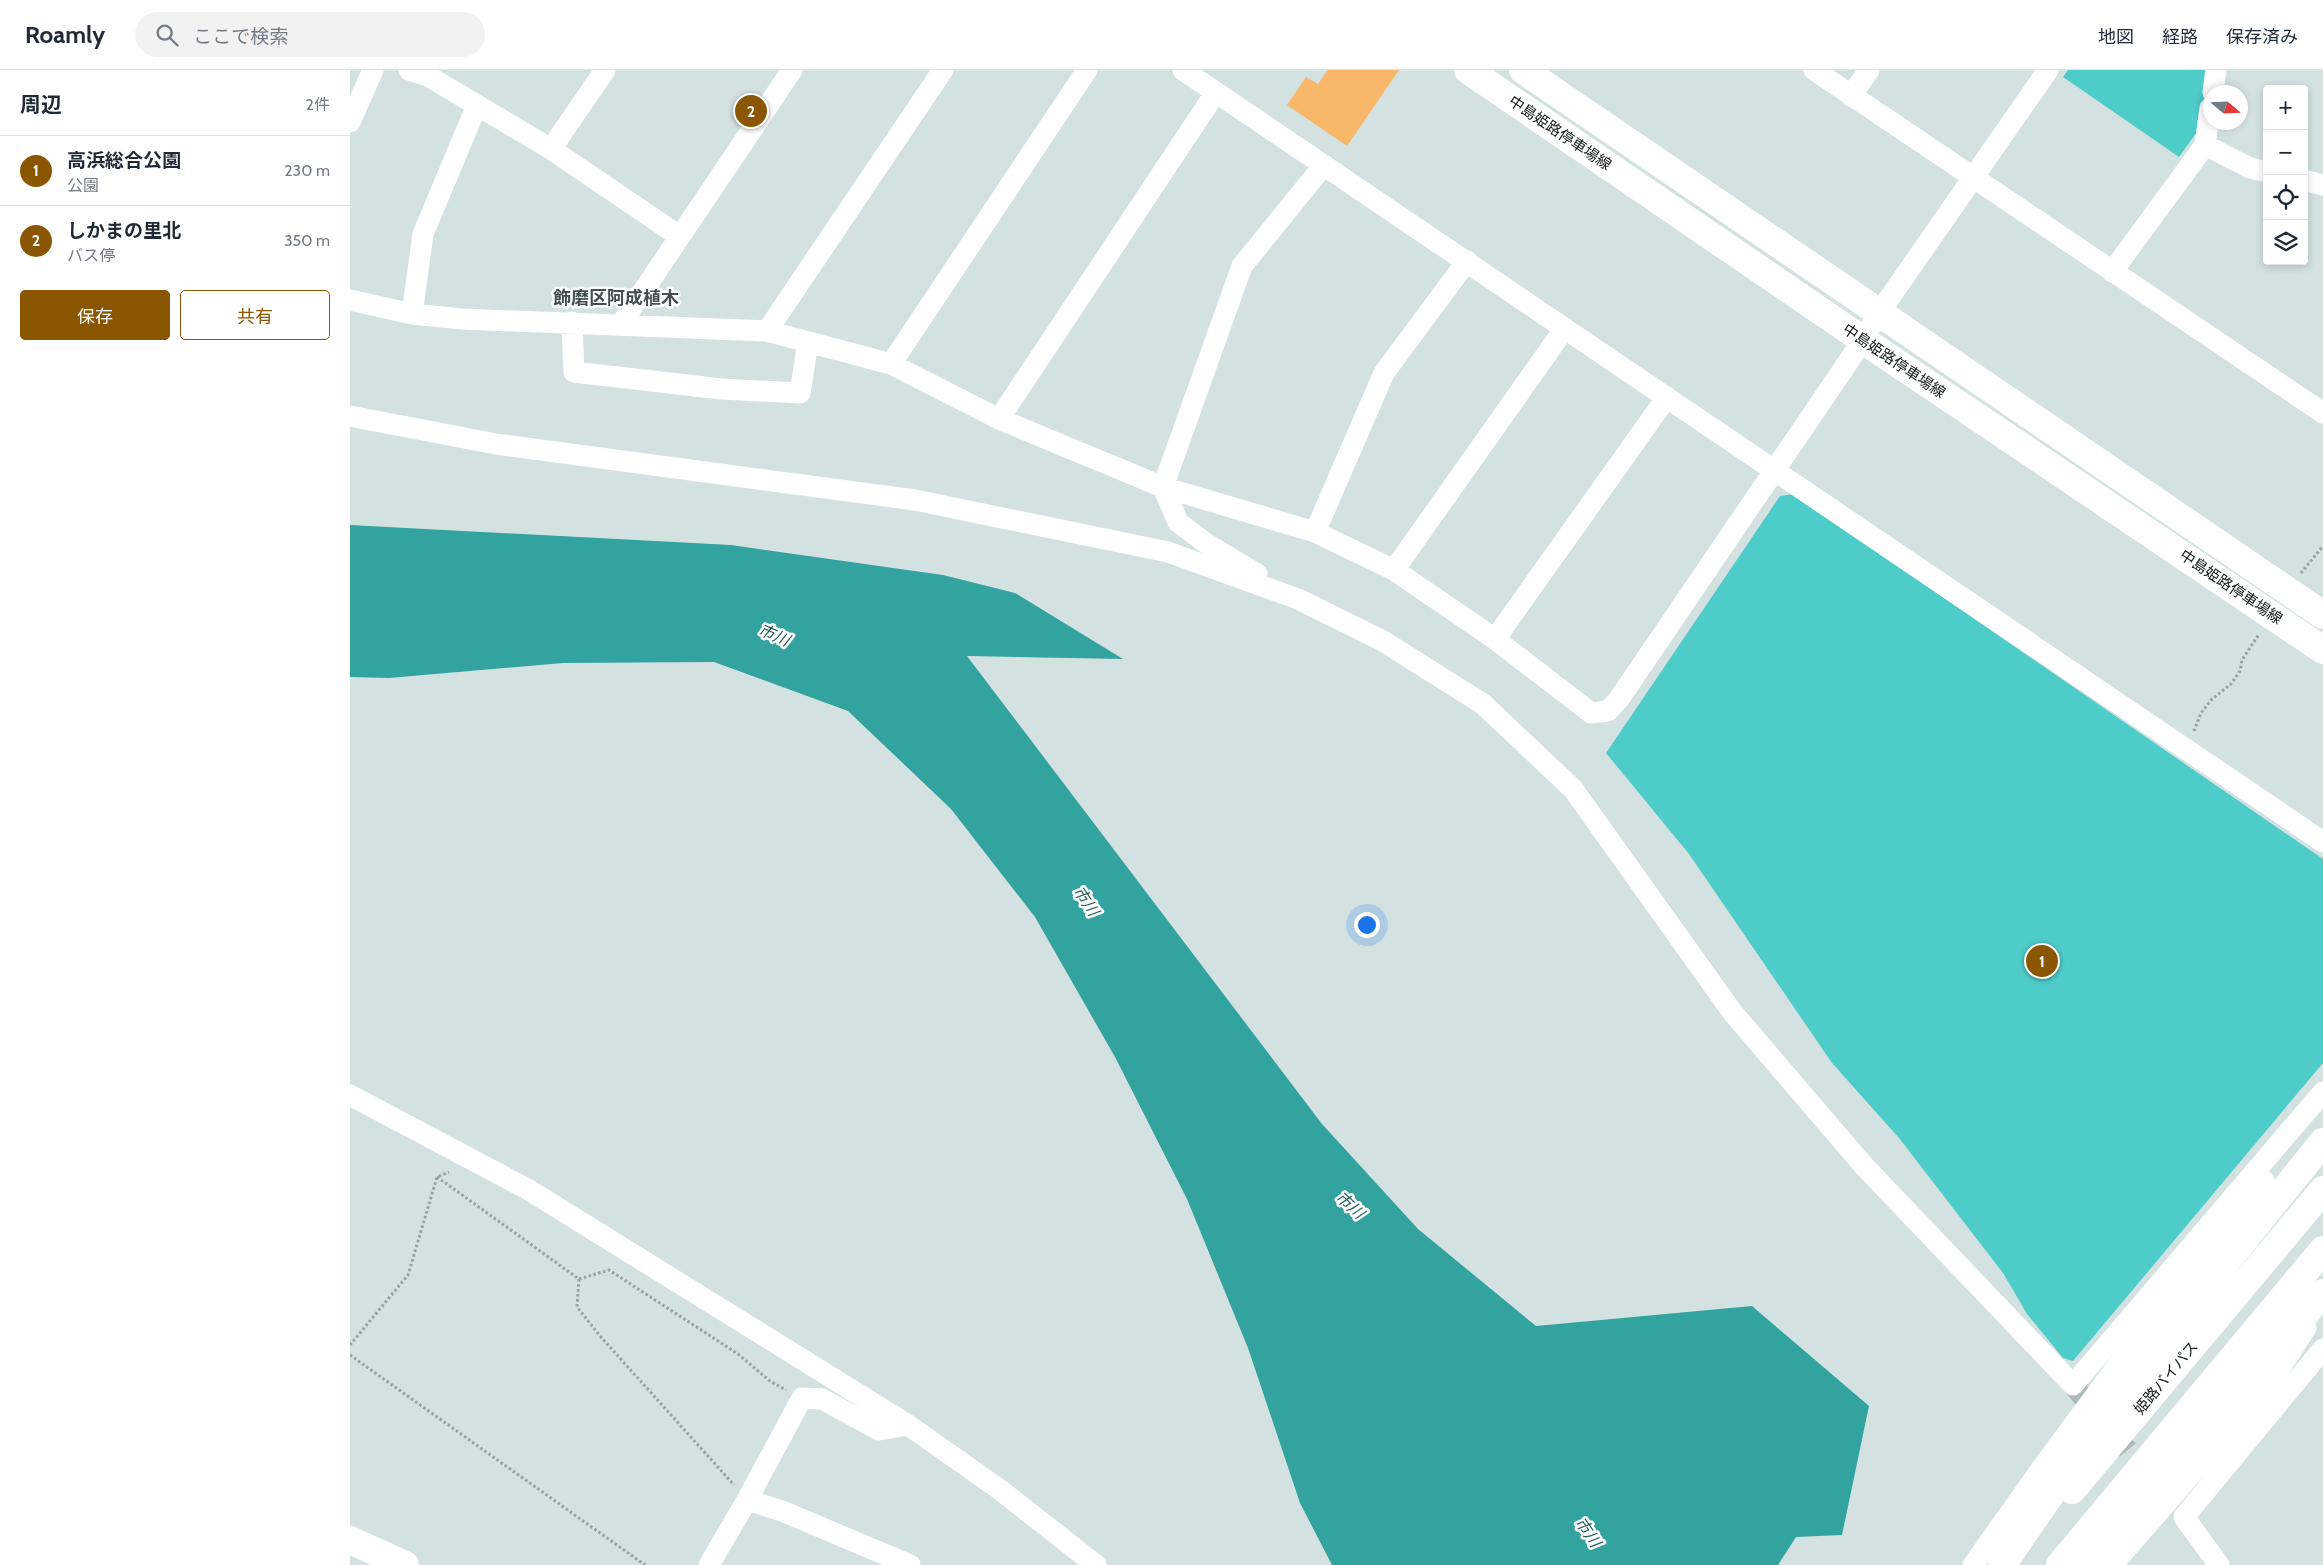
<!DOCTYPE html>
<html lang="ja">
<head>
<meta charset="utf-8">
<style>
	:root { --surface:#fff; --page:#f2f2f3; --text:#1f2937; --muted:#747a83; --line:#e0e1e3; --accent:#8a5602 }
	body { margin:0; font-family:Cabin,"Noto Sans JP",sans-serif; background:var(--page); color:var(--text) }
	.controls { position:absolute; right:15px; top:15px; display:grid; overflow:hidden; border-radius:5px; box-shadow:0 2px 8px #0003 }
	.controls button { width:45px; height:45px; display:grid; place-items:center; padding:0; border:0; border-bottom:1px solid var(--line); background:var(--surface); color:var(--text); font:25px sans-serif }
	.compass { position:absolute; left:1853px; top:15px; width:45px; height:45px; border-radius:50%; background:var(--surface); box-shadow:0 2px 8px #0003; rotate:109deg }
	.you { position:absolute; left:1016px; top:854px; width:18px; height:18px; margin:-12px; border:4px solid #fff; border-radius:50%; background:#1a73e8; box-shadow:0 0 0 8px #1a73e833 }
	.badge { display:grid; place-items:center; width:32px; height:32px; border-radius:50%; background:var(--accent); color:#fff; font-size:16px; font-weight:700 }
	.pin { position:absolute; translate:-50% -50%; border:2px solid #fff; box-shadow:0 1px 5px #0006 }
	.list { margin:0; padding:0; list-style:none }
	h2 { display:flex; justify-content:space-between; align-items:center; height:65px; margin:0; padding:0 20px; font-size:21px }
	h2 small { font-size:16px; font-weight:400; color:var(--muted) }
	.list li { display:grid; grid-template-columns:32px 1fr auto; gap:15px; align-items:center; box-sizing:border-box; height:70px; padding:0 20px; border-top:1px solid var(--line) }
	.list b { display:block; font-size:19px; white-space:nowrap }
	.list p { margin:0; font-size:16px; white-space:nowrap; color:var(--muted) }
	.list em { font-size:16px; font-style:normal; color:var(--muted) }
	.actions { display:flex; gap:10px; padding:15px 20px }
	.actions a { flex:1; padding:11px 0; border:1px solid var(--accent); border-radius:5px; text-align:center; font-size:18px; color:var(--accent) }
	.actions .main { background:var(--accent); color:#fff }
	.icon { flex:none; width:28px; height:28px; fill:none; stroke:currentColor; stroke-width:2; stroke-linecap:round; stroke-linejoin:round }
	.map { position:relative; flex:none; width:1973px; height:1495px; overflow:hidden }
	header { display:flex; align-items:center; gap:30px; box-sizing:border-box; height:70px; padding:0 25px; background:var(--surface); border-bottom:1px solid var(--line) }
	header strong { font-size:24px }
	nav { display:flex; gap:28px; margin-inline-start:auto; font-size:18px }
	.search { width:350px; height:45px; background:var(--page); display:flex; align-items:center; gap:12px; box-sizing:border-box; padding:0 18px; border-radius:28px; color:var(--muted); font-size:19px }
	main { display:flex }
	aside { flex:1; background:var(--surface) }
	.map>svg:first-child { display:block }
	.green { fill:#4eccc9 }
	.water { fill:#33a3a0 }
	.building { fill:#f9b769 }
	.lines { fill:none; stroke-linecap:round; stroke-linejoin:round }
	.minor-tunnel { stroke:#adbab9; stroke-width:21; stroke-dasharray:21 11; stroke-linecap:butt }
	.path { stroke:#95a1a0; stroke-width:3; stroke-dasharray:2.5 2.5; stroke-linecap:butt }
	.minor { stroke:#fff; stroke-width:21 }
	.major { stroke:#fff; stroke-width:28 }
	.highway { stroke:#fff; stroke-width:28 }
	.labels { text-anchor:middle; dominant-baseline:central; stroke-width:5; stroke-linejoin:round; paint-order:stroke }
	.street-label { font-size:15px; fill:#131818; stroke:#fff }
	.water-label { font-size:16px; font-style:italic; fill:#225e5c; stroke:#fff }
	.quarter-label { font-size:18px; font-weight:bold; fill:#424f4e; stroke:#fff }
</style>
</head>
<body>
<header>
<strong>Roamly</strong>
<div class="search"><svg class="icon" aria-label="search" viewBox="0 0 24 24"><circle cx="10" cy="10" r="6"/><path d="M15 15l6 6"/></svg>ここで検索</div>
<nav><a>地図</a><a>経路</a><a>保存済み</a></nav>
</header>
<main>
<aside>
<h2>周辺<small>2件</small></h2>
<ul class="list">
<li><span class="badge">1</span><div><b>高浜総合公園</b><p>公園</p></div><em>230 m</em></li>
<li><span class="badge">2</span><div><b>しかまの里北</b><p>バス停</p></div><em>350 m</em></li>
</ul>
<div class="actions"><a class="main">保存</a><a>共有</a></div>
</aside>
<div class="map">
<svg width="1973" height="1495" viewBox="0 0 1973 1495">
	<rect width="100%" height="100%" fill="#d3e2e1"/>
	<path class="green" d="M1718,0H1856L1852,55L1829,87L1713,7Z
		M1443,424L1973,789V993L1723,1291L1713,1288L1677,1244L1653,1203L1549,1068L1482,993L1339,784L1256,683L1430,426Z"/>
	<path class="water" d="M0,455L381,475L593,505L665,523L773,589L617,586L972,1054L1068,1159L1186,1256L1402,1236L1519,1336L1492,1465L1446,1467L1428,1495H982L950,1433L898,1278L837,1129L765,987L685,847L601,739L498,641L364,592L213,593L39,608L0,607Z"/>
	<path class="building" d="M978,0H1049L997,76L937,35L956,7L968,14Z"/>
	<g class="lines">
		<path class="minor-tunnel" d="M1723,1315L1801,1408"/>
		<path class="path" d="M1951,503L1973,476
			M1844,661L1851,643L1862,629L1881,614L1890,601L1892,590L1909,564
			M87,1107L229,1209L227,1237L250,1266L384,1415
			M229,1209L259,1200L388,1284L420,1311L436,1320
			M0,1275L58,1205L87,1107L99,1102
			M0,1285L295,1495"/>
		<path class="minor" d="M59,0L78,6L201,79L329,166
			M833,0L1973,772
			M1464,0L1973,343
			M1863,22L1866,0
			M1501,26L1519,0
			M0,52L23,0
			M1855,75L1900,98L1917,102
			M201,79L255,0
			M1954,110L1973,115
			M1762,202L1855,75L1860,38
			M0,230L62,244L112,249L417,261L541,294L649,349L813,417L965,462L1044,500L1145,569L1241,643L1258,641L1269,629L1513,270L1529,243L1698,0
			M62,244L73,164L127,35
			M222,252L224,302L371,319L450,323L458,272
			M271,254L442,0
			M417,261L593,0
			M541,294L737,0
			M0,346L146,374L565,430L818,482L948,529L1033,571L1133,634L1223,719L1383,943L1514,1096L1723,1315L1973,1022
			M649,349L866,22
			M965,462L1034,303L1117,191
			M1044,500L1215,258
			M907,504L857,474L828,452L813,417L892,196L974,95
			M1145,569L1317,327
			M0,1025L179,1120L558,1355L649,1419L746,1495
			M397,1430L432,1441L560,1495
			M359,1495L397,1430L452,1328L472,1329L529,1360L558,1355
			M1623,1495L1699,1388L1808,1241L1914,1111
			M1762,1495L1917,1318L1956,1258
			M1869,1495L1834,1447L1973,1279"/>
		<path class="major" d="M1118,0L1513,270L1973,580
			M1173,0L1973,545
			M0,1470L55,1495"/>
		<path class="highway" d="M1808,1241L1851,1204
			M1722,1420L1973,1120
			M1652,1495L1771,1322L1973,1072
			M1710,1495L1973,1180
			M1734,1495L1786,1441L1973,1223"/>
	</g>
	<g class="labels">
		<g class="street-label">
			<text transform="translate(1210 63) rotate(34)">中島姫路停車場線</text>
			<text transform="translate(1544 291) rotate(34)">中島姫路停車場線</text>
			<text transform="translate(1881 517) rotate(34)">中島姫路停車場線</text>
			<text transform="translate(1816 1308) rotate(-50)">姫路バイパス</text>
		</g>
		<g class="water-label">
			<text transform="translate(424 565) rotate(24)">市川</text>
			<text transform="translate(736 831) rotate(56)">市川</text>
			<text transform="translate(1000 1135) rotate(42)">市川</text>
			<text transform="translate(1238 1462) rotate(55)">市川</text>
		</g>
		<g class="quarter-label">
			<text x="266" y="228">飾磨区阿成植木</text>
		</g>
	</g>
</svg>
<div class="controls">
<button>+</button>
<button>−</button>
<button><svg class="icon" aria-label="locate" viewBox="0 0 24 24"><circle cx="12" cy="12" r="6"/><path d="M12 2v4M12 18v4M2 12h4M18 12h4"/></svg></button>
<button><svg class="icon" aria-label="layers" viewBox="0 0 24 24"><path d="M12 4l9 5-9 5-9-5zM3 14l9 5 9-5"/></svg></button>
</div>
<svg class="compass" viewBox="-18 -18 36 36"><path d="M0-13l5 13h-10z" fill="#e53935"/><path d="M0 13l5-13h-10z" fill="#747a83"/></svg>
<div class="you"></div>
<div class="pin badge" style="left:1692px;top:891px">1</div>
<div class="pin badge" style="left:401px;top:41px">2</div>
</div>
</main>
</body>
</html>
